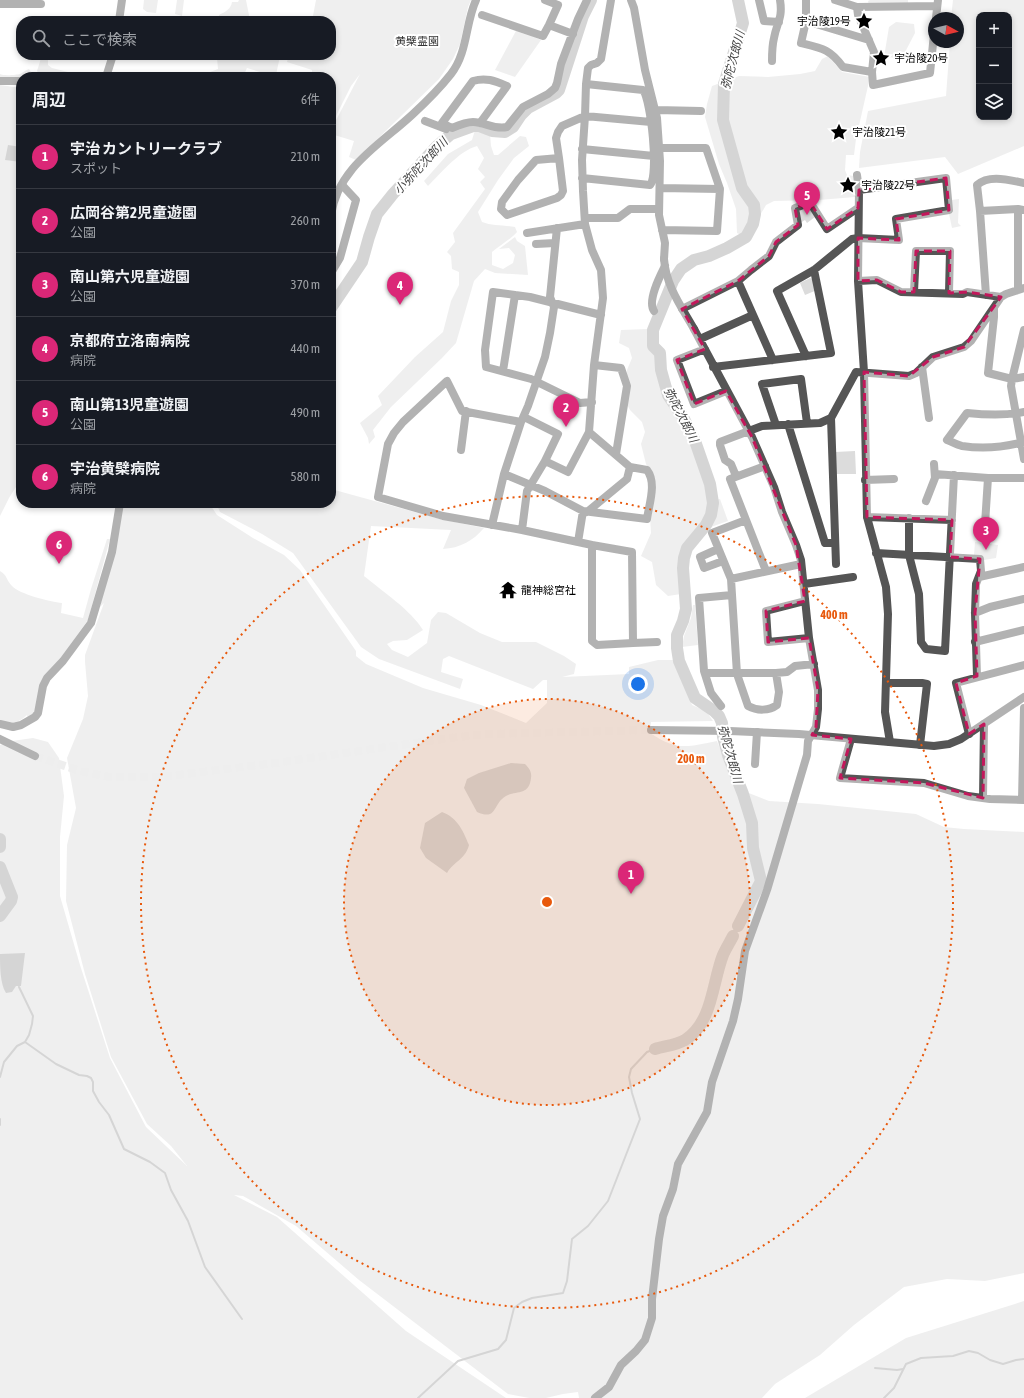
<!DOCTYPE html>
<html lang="ja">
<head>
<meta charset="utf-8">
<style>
	:root { --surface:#171b24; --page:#242831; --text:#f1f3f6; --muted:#9ea1a6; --line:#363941; --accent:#db2777 }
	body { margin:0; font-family:"Asap Condensed","Noto Sans JP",sans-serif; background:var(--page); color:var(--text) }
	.controls { position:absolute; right:12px; top:12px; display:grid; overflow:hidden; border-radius:8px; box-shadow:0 2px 6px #0003 }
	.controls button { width:36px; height:36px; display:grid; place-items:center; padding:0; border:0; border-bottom:1px solid var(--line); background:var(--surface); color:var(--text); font:20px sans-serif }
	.compass { position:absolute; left:928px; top:12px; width:36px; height:36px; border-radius:50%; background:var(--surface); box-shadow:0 2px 6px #0003; rotate:98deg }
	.you { position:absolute; left:638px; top:684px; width:14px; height:14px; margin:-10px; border:3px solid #fff; border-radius:50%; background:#1a73e8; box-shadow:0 0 0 6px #1a73e833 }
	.badge { display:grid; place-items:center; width:26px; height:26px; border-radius:50%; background:var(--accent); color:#fff; font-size:13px; font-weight:700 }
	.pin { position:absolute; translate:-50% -33px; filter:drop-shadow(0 1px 2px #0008) }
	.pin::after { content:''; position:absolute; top:21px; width:14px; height:12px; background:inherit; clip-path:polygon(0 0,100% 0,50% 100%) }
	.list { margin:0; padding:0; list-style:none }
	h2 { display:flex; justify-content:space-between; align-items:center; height:52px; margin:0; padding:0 16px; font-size:17px }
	h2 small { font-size:13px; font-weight:400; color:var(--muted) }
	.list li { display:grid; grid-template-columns:26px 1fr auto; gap:12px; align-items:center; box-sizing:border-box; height:64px; padding:0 16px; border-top:1px solid var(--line) }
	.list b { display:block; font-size:15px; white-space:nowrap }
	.list p { margin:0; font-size:13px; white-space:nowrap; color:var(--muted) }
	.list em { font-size:13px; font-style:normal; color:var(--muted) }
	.icon { flex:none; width:22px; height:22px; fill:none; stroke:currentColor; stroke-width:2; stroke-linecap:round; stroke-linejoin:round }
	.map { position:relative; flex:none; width:1024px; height:1398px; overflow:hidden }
	.search { position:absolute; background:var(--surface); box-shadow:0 2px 6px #0003; left:16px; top:16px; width:320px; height:44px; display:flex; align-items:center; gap:10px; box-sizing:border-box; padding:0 14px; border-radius:16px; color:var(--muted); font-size:15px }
	.panel { position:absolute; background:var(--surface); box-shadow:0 2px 6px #0003; left:16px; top:72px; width:320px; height:436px; border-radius:16px }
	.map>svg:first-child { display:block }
	.green { fill:#dcdcdc; fill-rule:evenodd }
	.water { fill:#a3a3a3 }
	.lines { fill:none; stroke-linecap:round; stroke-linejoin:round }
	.stream { stroke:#a3a3a3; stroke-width:2 }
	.river { stroke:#a3a3a3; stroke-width:12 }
	.tertiary-tunnel { stroke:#d9d9d9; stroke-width:8; stroke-dasharray:8 4; stroke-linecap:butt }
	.minor { stroke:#555; stroke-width:8 }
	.tertiary { stroke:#555; stroke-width:8 }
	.marked { fill:none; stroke:#c2185b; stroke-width:3; stroke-dasharray:8 5; stroke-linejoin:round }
	.ring { fill:none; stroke:#e8590c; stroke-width:2; stroke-dasharray:2 4 }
	.labels { text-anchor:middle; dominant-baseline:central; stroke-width:4; stroke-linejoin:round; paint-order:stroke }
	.poi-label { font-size:11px; fill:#000; stroke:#fff; text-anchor:start }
	.park-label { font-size:11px; fill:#333; stroke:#fff }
	.water-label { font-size:12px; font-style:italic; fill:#444; stroke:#fff }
	.centre { fill:#e8590c; stroke:#fff; stroke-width:2 }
	.ring-label { font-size:12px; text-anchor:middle; font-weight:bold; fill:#e8590c; stroke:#fff; stroke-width:4; stroke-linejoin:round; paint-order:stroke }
</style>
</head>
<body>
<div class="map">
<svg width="1024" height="1398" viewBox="0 0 1024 1398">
	<rect width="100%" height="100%" fill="#fff"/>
	<path class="green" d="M144,0H158L156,13L147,12L143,9Z
		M177,0H184L182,16L175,14Z
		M239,0H246L249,15L248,21H218L219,15C225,12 231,9 232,2H238Z
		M316,0H471L468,7L460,44L453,59L439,79L356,160L349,157L354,141L331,134V130L360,74L351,86L331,126V77H311L312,75V70L287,62L288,58L299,55H331V21H312Z
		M870,0H908V5L869,6L868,1Z
		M953,0H1024V146L958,174L945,157L859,168L860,152L868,111L946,96L950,42H958V18H951ZM979,15H1009V117H979Z
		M896,22L914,24L915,33L902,58L884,57L889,27Z
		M517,29L541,40L515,77L495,70Z
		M42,55H48V65L52,68L68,72V77L40,76L37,71Z
		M227,55L280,56L276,75L260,72L247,68L243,77H212L210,72L218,69L217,58L226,57Z
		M828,56L842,72L870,77L856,139L854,155H846L845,170L847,175L854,176L855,197L819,200L774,201L766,205C760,216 752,229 741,235L737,233L736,209L727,183L719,164L705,117L707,104L712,86L739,76L768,77L800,74L815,71L822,59Z
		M29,69L31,72L30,76L27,77L0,80V74C3,76 17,75 20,74C24,72 25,70 29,69Z
		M0,85L21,88V479L9,498L0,516Z
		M475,130L490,134L491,146L494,155H498L520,136L526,137L529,146L514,158L498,180L478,212L482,222C492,226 504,225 515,227L517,232C510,240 500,245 492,252V265L503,269L513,263L515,255L509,248L499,249L515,237L517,241L525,246L528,275L495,273L485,269L474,281L456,343L442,358L391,407L373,430L375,437L369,444L368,438L360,423L382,405L378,396L415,357L443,332L451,301L459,285V272L452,269L451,256L447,252L455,242L453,233L485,189L480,182L485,177L478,169L484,158L477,146C459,151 441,173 428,186L424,181L448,154L472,140Z
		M959,199L958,223L961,226L952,228L949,214L953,213L951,200Z
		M801,208C809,208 811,209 815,217L807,223L805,220L800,223L799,213Z
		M810,278L815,280L817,290L805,295L800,283Z
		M648,329L649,346L657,355L659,377L666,401L682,421L699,461L707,486L708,509L700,528L685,544L681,564V594L668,596L656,585L652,562L641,556L651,533L650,517L655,481L646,464L641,444L645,432L642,422L630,410L624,399L627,370L632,358L629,348L619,343L621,330Z
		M855,451L856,474H836L835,452Z
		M331,489L440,519L484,528C473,541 460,548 443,549L451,530L371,526L364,576C382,591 411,610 423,630L407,640L393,641L387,644L392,650L408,657L427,643L431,620L438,612L446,613L480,633L502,642H536L564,656L576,664L574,674L562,677L629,674V667L658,660H674L686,687L692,705L706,711L713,721L651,722L650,733C677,751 687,747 717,741L736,788L769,801L818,804L916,814L944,827L964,829L1024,832V1273L985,1281L947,1279L904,1287L854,1325L820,1355L775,1384L762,1398H579L578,1392L563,1394L546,1398H529L508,1394L359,1280L296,1226L243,1196L234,1195L277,1217L406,1331L506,1398H0V745L12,741L33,738L48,742L59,758L64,796L60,837V896L80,965L110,1058L146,1127L187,1166L171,1146L147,1124L111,1057L85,974L66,901L67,845L76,808L67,758L83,719L88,696L85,662V655L104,603L100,607L122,503H209L217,515L253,538L284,555L300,570L356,651V656L366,664L423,688L481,705L526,723L547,703V680H543L533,689L449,656L443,659L441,672L463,679L460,689L379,659L361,647L293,553L262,534L220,512L216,503H331Z
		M720,499L728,521L708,528L715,507V500Z
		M107,539H110L88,620L52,670L37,715L28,718L27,715C19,723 10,725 0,721V571C8,576 6,580 12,586C19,594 51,602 62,603L61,613L83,618L91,589Z
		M975,542L998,545L996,558L984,560L974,555Z
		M693,605H695L698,645L682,647L684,636L691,618Z
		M1024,1301V1398H805L906,1338Z"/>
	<path class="water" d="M8,145L21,147V162L5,160Z
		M511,763L525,764C529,768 532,772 531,778C529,796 517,790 506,796C492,804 498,821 477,812L464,788L467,779L479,773Z
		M442,812C458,818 463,831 469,845C465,860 454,861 447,873L426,858L420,848L425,823Z
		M25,953L21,986H16L12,992L6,993C0,984 0,966 0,954Z"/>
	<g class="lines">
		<path class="stream" d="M25,1042L56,1064L79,1075L87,1076L91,1078L93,1082V1091L99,1102L109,1115L124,1149L150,1162L165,1173L171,1190L188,1221L205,1267L242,1319
			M0,1077L4,1062L17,1046L25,1042L29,1035L32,1024L33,1016L19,987
			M0,1119V1125
			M875,1368L897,1370L903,1369
			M418,1398L458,1361L498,1349L506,1340L514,1308L522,1302L532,1298L563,1293L567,1281L572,1239L588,1226L608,1201L640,1119L632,1093L629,1077L631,1069L647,1052L655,1049
			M884,1398L894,1388L906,1364L921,1358L953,1356L969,1351L978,1353L990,1360L1003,1364L1016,1360L1024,1359"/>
		<path class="river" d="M738,0L743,23L724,84L723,120L742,188L754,205L755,214L753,224L746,237L727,248L709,256L694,260L681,269L673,281L653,330V346L660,353L661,370L668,395L683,417L695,441L710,484L713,503L711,515L706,525L687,548L684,558L683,568L686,609L683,621L677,635V648L679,661L695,698L714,711L719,716L722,723L723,737L728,755L743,794L752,823L753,848L761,881L738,926
			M331,308L362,262L369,237L377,214L393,194L436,147L451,134L473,126H479L492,131L505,132L513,127L521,115L528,108L556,93L559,90L583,16L591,0
			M0,839V847
			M0,867L12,897L11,901L0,916
			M655,1049C665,1046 676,1045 685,1040C713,1022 712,983 723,955C726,948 730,942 733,936"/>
		<path class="tertiary-tunnel" d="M35,756L80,771L109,777H161L275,763L450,738L488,734L651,730"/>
		<path class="minor" d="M631,0L634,8L645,70L657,118L660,161L659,215L665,243L664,259
			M759,0L764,21L779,22
			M806,0V21L801,43C822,48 830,49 843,67L872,72
			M835,0L857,7L858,15L874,52L872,72L873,85L930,73L934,34
			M0,4H41
			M857,7L937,6
			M482,15L543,36L549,25L558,5L545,0
			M936,18L938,0
			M119,21L122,0
			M806,21L869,40
			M549,25L573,34
			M772,61C772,53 772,46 774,38C777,22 783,18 780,0
			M31,77L34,76L35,77
			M106,77L113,55
			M0,81H21
			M656,110L701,111
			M425,121L446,129
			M480,123L507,86C495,81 486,77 473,81L442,123L452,128C459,125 466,122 473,122C485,122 494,130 507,127L523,107L548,94L555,88L557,83L561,64L578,19L587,0
			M659,148H706L720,189L717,231L662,230
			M582,149L654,156
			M559,158L563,191L561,195L557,198L507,215L501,209L502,202L518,180L536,160Z
			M559,158L556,138L558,132L562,126L585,116L651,122
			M857,175L859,190L858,281L864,372L867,517L886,587L888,614L885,712L890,742
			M582,178L650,185C659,175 651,100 643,90L586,84
			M660,188L720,189
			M980,211L1018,209L1023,210
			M585,218H618L630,209H659
			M527,233L585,224
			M536,244L555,243
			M331,273L340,258L356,200L342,185
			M738,281L773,360
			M858,281L877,280L901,292L963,294L967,292L1001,297
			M1018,290V209
			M914,292L916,251H950L949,293
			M986,295L980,211L977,185C989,174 1009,180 1024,183
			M994,308V317L988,373L1012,379L1024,377
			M682,309L738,281L751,270L769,256L776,242L798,225L795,208L806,204L813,207L827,229L858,208
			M654,311C647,301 660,276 665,266
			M1024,330L1012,379L1011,386L1024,459
			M700,339L753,315
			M705,349L677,360L694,404L726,391
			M806,356L777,291L814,270L852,239L858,238L899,240L896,219L949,210L946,178L859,190
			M594,365L621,368L627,386L616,454
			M713,367L831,353L814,270
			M922,367L929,418
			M503,371L515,295
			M592,402L580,403L531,379L486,367L485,350L493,292L530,297L601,315
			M1024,412C1005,416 986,415 967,413L947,440C952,442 957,445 962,446C982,449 1005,447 1024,442
			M831,418L836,564
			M521,422L462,411L447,381L403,422L394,433L388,444L378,497L443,516L522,530L592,545
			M788,424L825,543H834
			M776,425L762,384L801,379L807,423
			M461,450L466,411
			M545,461L568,472L589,432L594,365L603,298L601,270L592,250L585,224L583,191L582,160L585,116L586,84L588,68L591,65L597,63L601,59L611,0
			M765,466L730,479L766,571
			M504,474L545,491L583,511L647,519C649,504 657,483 647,470L630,467L589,432
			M935,474L988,478H1024
			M736,476L731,464L725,460L720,445V442L762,426L820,423L831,418L856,372L909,376L916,373L933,357L964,347L971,341L1001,297L1006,294L1024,288
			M865,480L894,479
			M926,501L935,478L934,464
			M587,512L627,479L630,467
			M867,517L952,520
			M909,518V555L919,594L921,642L926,649L945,651L954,475
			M746,520L712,533L731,579L737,674L748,706C757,711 769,711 777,705L779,692L776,673
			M985,524L988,478
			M492,525L504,474L521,422L528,406L545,357L550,333L554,307L550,297L557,228
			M522,530L527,491L545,461L558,434L524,417
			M578,542L583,511
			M592,545L632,552L633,643L597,645L592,641Z
			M718,549L700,557L704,568L723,561
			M876,553L980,559L981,571L976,584L975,613L977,676
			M979,577L1024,567
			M731,579L801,564
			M804,584L853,577
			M805,601L766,611L768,642L809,638
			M975,613L990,607L1024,599
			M975,642L1024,630
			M633,643L657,642
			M705,673H776L787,672L795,666L814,664
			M887,683H922L927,684L920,745
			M721,706L711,693L704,671L699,598L732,595
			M0,724L13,727L21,725L35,717L38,713L43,686L47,678L63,661L91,623L112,552L120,503
			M969,734L956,683L1024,665
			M851,739L840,778L924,783L968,796L990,799L1024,800
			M755,764L757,732
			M983,798L984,724
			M1022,800L1024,708
			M595,1398L609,1387L621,1365L636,1351L645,1340L652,1318V1299L659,1239L663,1216L673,1189L678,1164L707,1112L712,1082L733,1021L738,999L745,951L767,890L807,755L808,741L816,727L818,709V690L809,638L801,560L796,545L782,512L774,487L752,437L694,329"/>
		<path class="tertiary" d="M331,215C338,167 381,144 413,114C426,102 440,88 451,74C468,52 465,24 476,0
			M664,259C666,286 681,306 694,329
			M651,730L730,731L799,734L934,746L949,744L961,739L1024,697
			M0,739L35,756"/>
	</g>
	<path d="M0 0H1024V1398H0ZM946,178L949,210L896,219L899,240L858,238V281L877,280L901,292H914L916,251H950L949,293L967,292L1001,297L964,347L933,357L909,376L864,372L867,517L952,520L950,557L980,559L975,613L977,676L956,683L969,734L984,724L983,798L924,783L840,778L851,739L812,735L816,727L818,690L809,638L768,642L766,611L805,601L796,545L752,437L726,391L694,404L677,360L705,349L682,309L738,281L769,256L776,242L798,225L795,208L806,204L813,207L827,229L858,208L859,190Z" fill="#fff" fill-opacity=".55" fill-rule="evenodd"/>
	<path class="marked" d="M946,178L949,210L896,219L899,240L858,238V281L877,280L901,292H914L916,251H950L949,293L967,292L1001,297L964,347L933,357L909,376L864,372L867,517L952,520L950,557L980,559L975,613L977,676L956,683L969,734L984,724L983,798L924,783L840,778L851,739L812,735L816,727L818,690L809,638L768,642L766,611L805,601L796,545L752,437L726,391L694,404L677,360L705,349L682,309L738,281L769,256L776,242L798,225L795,208L806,204L813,207L827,229L858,208L859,190Z"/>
	<circle cx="547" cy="902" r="203" fill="#e8590c" fill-opacity=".12"/>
	<g class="ring">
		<circle cx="547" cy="902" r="203"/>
		<circle cx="547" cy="902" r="406"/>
	</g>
	<defs>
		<g id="sight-bare" transform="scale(1.38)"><path d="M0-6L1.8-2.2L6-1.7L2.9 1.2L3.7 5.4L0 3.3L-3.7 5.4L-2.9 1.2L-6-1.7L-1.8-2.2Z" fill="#000" stroke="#fff" stroke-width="2.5" paint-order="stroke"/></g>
		<g id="temple-bare" transform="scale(1.38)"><path d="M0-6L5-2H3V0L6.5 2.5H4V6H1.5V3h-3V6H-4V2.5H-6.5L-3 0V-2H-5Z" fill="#000" stroke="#fff" stroke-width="2.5" paint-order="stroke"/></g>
	</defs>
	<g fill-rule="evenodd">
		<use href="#sight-bare" x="864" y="21"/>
		<use href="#sight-bare" x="881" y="58"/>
		<use href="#sight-bare" x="839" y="132"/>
		<use href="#sight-bare" x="848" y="185"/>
		<use href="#temple-bare" x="508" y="590"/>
	</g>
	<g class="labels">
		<g class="poi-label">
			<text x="851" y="21" text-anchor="end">宇治陵19号</text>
			<text x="894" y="58">宇治陵20号</text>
			<text x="852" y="132">宇治陵21号</text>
			<text x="861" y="185">宇治陵22号</text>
			<text x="521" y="590">龍神総宮社</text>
		</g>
		<g class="park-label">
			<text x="417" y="41">黄檗霊園</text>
		</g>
		<g class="water-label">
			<text transform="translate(733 60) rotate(-75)">弥陀次郎川</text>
			<text transform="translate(421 166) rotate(-47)">小弥陀次郎川</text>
			<text transform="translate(681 415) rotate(63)">弥陀次郎川</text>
			<text transform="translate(730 754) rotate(74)">弥陀次郎川</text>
		</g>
	</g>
	<circle cx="547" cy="902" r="6" class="centre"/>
	<g class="ring-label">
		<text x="834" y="619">400 m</text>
		<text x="691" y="763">200 m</text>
	</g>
</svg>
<div class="controls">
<button>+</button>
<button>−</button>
<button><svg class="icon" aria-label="layers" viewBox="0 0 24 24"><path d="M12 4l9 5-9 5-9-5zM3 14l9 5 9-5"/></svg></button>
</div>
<svg class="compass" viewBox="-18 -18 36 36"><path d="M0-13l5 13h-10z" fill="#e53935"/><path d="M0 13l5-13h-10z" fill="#9ea1a6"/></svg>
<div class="you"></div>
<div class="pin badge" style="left:631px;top:894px">1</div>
<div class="pin badge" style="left:566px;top:427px">2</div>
<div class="pin badge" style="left:986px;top:550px">3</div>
<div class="pin badge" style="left:400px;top:305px">4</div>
<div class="pin badge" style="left:807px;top:215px">5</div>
<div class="pin badge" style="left:59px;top:564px">6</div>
<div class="search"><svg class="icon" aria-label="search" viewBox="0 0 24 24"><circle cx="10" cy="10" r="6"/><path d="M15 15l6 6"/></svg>ここで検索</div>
<section class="panel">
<h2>周辺<small>6件</small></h2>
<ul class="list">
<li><span class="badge">1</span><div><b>宇治 カントリークラブ</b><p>スポット</p></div><em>210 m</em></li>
<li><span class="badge">2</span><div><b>広岡谷第2児童遊園</b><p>公園</p></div><em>260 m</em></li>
<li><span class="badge">3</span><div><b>南山第六児童遊園</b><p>公園</p></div><em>370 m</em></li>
<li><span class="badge">4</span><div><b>京都府立洛南病院</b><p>病院</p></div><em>440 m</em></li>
<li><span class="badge">5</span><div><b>南山第13児童遊園</b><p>公園</p></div><em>490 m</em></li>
<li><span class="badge">6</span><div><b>宇治黄檗病院</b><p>病院</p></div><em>580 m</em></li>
</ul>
</section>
</div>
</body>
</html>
